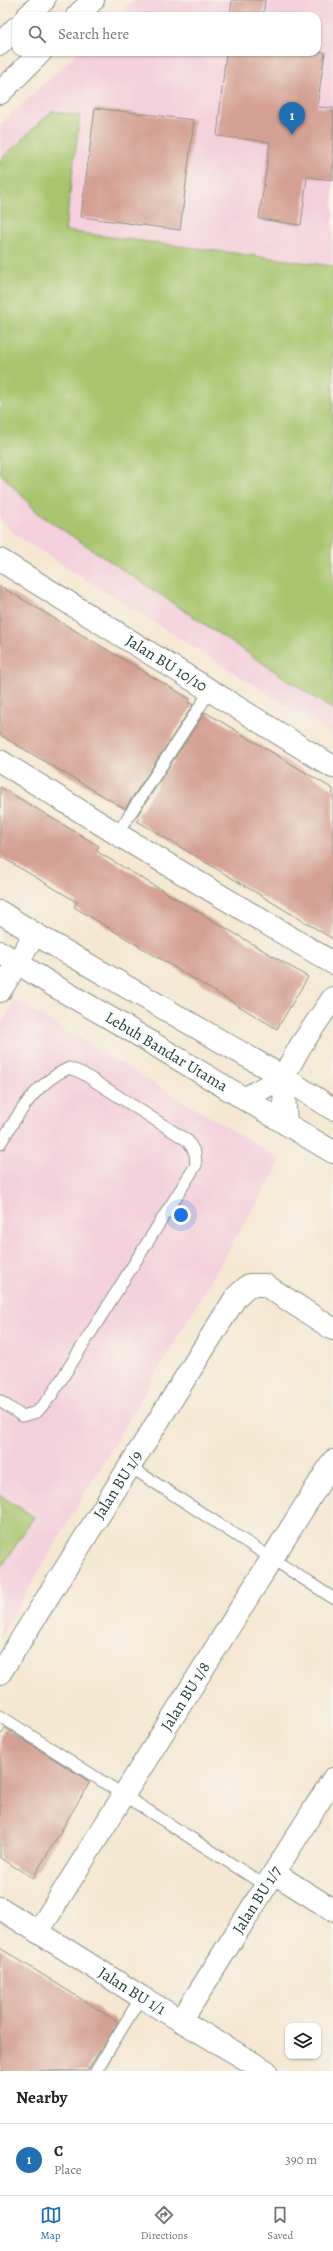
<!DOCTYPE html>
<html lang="en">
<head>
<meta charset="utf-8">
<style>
	:root { --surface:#fff; --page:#f2f2f2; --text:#202124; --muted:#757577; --line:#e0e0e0; --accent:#1f6fb2 }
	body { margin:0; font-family:Alegreya,serif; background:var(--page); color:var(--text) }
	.controls { position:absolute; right:12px; bottom:12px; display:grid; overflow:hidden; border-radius:8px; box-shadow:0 1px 3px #0004 }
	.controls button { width:36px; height:36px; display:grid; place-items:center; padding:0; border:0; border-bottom:1px solid var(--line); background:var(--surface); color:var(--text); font:20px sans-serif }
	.you { position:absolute; left:181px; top:1215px; width:14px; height:14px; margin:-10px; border:3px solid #fff; border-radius:50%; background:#1a73e8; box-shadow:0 0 0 6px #1a73e833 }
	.badge { display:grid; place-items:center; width:26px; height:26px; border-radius:50%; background:var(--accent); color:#fff; font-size:13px; font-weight:700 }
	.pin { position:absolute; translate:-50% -33px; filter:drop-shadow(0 1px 2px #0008) }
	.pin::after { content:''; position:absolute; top:21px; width:14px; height:12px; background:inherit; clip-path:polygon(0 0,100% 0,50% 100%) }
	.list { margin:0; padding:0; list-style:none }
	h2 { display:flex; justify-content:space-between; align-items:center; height:52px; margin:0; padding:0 16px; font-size:17px }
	h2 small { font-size:13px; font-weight:400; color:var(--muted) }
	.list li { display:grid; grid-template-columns:26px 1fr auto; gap:12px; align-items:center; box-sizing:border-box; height:72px; padding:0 16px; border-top:1px solid var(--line) }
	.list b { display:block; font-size:15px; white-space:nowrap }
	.list p { margin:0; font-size:13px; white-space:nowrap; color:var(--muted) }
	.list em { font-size:13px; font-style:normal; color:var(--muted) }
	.icon { flex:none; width:22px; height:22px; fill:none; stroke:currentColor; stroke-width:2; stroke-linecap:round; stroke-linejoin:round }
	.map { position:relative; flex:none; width:333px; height:2071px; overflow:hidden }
	.search { position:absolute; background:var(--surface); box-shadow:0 1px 3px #0004; left:12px; right:12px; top:12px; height:44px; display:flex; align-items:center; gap:10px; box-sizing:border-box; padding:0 14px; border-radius:12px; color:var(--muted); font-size:15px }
	.sheet { height:124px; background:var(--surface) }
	nav { display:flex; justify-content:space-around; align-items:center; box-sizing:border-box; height:56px; border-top:1px solid var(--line); background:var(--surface); font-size:11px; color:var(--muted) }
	nav a { display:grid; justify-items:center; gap:2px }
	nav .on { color:var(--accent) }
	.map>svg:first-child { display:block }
	.built { fill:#f4cfdc }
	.green { fill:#a6c56d; stroke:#628150 }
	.building { fill:#d3a093 }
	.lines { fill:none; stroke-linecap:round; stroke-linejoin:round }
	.service-casing { stroke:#8a9284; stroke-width:13 }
	.minor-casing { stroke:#8a9284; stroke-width:24 }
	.tertiary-casing { stroke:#8a9284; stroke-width:24 }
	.secondary-casing { stroke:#8a9284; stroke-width:24 }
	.service { stroke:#fff; stroke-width:11 }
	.minor { stroke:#fff; stroke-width:22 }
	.tertiary { stroke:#fff; stroke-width:22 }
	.secondary { stroke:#fff; stroke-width:22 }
	.labels { text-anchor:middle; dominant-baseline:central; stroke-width:3.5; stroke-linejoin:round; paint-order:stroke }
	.street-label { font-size:16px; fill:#1f3d34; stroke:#f7f3e8 }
</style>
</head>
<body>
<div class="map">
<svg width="333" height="2071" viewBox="0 0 333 2071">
	<rect width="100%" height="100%" fill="#f7f3e8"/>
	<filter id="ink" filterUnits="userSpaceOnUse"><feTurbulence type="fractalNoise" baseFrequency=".025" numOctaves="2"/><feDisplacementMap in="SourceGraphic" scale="8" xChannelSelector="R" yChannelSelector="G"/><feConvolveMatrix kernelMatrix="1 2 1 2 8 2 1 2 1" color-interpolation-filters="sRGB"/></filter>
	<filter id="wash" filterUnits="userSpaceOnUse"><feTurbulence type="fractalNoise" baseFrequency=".012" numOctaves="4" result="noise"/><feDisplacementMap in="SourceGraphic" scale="16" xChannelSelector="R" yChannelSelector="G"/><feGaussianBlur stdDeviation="0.9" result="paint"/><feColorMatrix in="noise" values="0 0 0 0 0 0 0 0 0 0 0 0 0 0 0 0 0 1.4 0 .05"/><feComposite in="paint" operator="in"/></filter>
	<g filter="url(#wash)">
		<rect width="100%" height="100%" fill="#f5e8d3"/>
		<path class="built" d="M133,0H333V735L14,534L0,519V125L78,52H317V16H116Z
			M15,1000L282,1160L0,1637V1027Z"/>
		<path class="green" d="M52,111L80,116L65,231L333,266V710L39,514L0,473V160Z
			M0,1495L34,1517L0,1570Z"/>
		<g id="blocks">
			<path class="building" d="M232,0H265L263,16H230Z
				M226,52H325L317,107L333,108V180L307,177L301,225L259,219L270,142L217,136Z
				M95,108L194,120L180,230L81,217Z
				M0,586L190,699L188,702L193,705L125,809L0,735Z
				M205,712L333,789V939L137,821L139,818L137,816Z
				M0,787L99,846L96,851L308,977L277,1029L74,907L77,902L0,856Z
				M5,1728L90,1782L33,1878L0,1858V1736Z
				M0,1948L118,2022L87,2071H0Z"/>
		</g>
	</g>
	<g filter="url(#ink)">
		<use href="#blocks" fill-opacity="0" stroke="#8a9284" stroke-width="1"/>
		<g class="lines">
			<g class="service-casing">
				<path id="service" d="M117,834L210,691
					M0,1144C19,1113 35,1083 69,1068L82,1073L188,1141L195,1153L196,1165L51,1396L37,1412L22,1416L0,1401
					M129,1466L333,1598
					M0,1716L266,1886
					M96,2071L141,1997"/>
			</g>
			<g class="minor-casing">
				<g id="minor">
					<path id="s1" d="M0,560L333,767"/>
					<path d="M0,761L117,834L333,963"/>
					<path d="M0,991L35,934"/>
					<path d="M283,1077L286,1124"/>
					<path d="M244,1099L283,1077L301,1045L333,998"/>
					<path id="s2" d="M0,1673L236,1297L249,1285H265L333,1329"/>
					<path d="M274,1873L333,1910"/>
					<path id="s3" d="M0,1908L141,1997L266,2071"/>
					<path id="s4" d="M38,1932L333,1461"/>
					<path id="s5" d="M181,2021L333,1779"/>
				</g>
			</g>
			<g class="tertiary-casing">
				<path id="tertiary" d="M28,16L44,0
					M77,16L93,0
					M0,44L16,28
					M0,93L41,52"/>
			</g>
			<g class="secondary-casing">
				<g id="secondary">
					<path d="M0,912L35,934L283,1077L333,1109"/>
					<path id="s6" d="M0,952L51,984L122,1025L333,1152"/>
				</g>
			</g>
			<use href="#service" class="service"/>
			<use href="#minor" class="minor"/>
			<use href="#tertiary" class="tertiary"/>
			<use href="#secondary" class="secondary"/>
		</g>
	</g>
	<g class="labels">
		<g class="street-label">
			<text stroke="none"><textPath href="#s1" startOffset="196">Jalan BU 10/10</textPath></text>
			<text stroke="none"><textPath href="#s6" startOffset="194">Lebuh Bandar Utama</textPath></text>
			<text stroke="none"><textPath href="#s2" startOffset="222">Jalan BU 1/9</textPath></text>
			<text stroke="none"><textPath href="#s4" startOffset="278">Jalan BU 1/8</textPath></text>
			<text stroke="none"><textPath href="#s5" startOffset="143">Jalan BU 1/7</textPath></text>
			<text stroke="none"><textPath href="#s3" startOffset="156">Jalan BU 1/1</textPath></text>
		</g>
	</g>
</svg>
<div class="controls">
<button><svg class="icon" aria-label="layers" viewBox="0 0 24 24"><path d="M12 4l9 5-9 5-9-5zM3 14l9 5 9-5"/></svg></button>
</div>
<div class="you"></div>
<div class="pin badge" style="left:292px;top:135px">1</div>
<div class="search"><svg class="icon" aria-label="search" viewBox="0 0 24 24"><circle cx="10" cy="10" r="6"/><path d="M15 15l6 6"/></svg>Search here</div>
</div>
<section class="sheet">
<h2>Nearby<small></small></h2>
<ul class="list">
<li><span class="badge">1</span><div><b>C</b><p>Place</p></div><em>390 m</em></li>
</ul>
</section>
<nav>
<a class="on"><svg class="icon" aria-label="map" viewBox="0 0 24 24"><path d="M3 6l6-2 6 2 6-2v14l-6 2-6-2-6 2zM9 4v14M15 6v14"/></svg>Map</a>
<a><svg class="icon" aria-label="directions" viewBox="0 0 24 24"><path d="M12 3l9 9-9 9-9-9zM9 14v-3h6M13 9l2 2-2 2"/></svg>Directions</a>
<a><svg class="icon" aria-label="saved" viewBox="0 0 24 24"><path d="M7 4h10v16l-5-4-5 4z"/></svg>Saved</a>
</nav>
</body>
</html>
